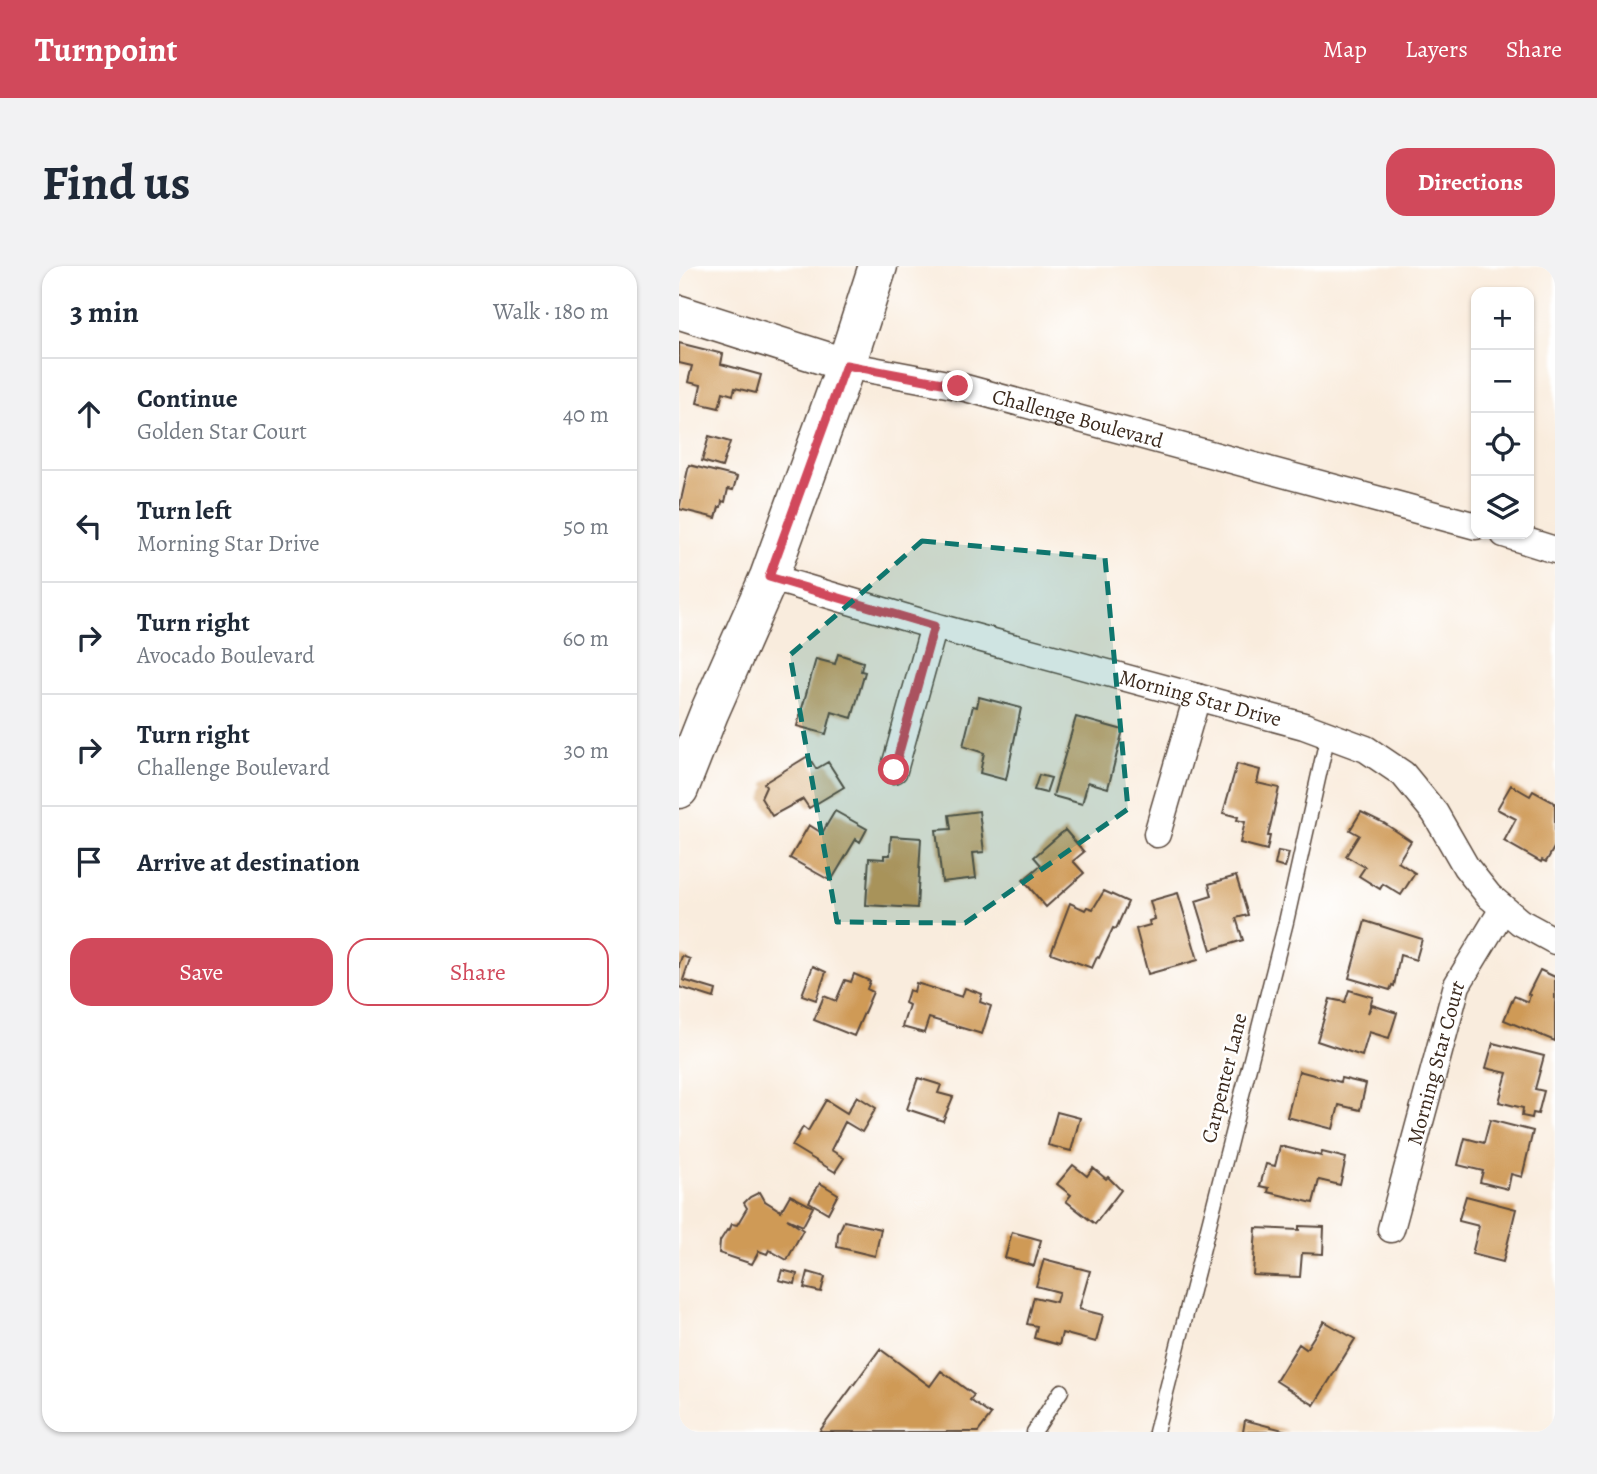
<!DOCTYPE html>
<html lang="en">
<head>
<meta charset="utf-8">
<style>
	:root { --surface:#fff; --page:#f2f2f3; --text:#1f2937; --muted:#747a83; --line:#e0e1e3; --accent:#d1495b }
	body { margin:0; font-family:Alegreya,serif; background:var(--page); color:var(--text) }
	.controls { position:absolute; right:21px; top:21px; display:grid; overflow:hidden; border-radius:14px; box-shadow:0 2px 5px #0004 }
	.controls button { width:63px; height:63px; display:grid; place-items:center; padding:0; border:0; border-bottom:2px solid var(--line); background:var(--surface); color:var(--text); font:35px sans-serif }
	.stop { position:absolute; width:21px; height:21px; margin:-16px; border:5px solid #d1495b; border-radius:50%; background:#fff }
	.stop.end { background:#d1495b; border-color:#fff; box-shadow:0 2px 7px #0008 }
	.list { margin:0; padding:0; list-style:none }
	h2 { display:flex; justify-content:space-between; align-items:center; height:91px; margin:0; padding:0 28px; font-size:30px }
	h2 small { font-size:23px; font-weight:400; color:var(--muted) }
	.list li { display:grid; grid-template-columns:46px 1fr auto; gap:21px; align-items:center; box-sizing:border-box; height:112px; padding:0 28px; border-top:2px solid var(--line) }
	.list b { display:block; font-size:26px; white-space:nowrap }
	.list p { margin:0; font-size:23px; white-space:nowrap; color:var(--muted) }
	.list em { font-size:23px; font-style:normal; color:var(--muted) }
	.actions { display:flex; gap:14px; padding:21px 28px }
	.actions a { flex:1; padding:16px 0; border:2px solid var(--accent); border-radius:21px; text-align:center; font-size:24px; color:var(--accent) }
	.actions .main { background:var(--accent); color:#fff }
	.icon { flex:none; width:38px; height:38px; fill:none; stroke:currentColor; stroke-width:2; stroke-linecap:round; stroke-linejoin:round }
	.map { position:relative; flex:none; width:876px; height:1166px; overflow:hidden; border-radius:21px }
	header { display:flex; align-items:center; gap:42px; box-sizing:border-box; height:98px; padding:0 35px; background:var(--accent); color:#fff }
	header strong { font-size:33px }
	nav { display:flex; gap:38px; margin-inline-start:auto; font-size:24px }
	.intro { display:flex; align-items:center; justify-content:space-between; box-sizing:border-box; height:168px; padding:0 42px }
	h1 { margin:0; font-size:49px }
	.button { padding:18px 32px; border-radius:21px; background:var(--accent); color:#fff; font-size:24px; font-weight:700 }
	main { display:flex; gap:42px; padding:0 42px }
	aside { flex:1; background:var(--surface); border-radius:21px; box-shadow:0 2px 5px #0004 }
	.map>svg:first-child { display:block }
	.building { fill:#cf9a56 }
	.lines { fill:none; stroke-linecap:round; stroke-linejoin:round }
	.service-casing { stroke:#58473b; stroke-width:17 }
	.minor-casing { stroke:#58473b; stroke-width:29 }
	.tertiary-casing { stroke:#58473b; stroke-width:36 }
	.secondary-casing { stroke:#58473b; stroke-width:41 }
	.service { stroke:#fff; stroke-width:14 }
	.minor { stroke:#fff; stroke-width:26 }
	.tertiary { stroke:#fff; stroke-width:33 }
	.secondary { stroke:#fff; stroke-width:38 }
	.route { stroke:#d1495b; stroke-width:9 }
	.marked { fill:#0f766e; fill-opacity:0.2; stroke:#0f766e; stroke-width:5; stroke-dasharray:14 9; stroke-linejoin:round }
	.labels { text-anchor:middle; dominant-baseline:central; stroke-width:5; stroke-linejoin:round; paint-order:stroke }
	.street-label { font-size:21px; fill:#3b2a1e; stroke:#fff }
</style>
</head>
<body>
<header>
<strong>Turnpoint</strong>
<nav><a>Map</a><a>Layers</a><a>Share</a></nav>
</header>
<div class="intro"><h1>Find us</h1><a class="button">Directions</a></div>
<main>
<aside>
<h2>3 min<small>Walk · 180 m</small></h2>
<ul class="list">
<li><svg class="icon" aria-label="ahead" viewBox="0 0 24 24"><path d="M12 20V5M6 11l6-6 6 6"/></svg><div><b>Continue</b><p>Golden Star Court</p></div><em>40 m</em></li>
<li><svg class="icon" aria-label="left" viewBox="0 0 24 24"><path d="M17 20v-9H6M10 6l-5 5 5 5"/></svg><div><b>Turn left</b><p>Morning Star Drive</p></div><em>50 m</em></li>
<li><svg class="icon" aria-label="right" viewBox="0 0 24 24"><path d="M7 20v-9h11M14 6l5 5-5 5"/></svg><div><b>Turn right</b><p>Avocado Boulevard</p></div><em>60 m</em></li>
<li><svg class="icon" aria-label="right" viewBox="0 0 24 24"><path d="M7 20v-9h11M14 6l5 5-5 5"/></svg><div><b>Turn right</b><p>Challenge Boulevard</p></div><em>30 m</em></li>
<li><svg class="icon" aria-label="arrive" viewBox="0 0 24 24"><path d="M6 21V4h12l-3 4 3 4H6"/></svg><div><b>Arrive at destination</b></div></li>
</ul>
<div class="actions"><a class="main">Save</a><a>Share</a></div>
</aside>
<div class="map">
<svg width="876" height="1166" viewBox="0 0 876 1166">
	<rect width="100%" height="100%" fill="#fff"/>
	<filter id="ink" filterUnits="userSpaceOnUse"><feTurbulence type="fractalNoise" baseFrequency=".0143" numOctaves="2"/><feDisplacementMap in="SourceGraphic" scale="14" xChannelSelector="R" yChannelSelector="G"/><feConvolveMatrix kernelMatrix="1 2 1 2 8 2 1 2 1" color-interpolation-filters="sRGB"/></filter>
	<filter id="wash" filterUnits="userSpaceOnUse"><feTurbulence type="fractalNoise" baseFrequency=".00686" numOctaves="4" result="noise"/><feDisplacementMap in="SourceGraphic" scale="28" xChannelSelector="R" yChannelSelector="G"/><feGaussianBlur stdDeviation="1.57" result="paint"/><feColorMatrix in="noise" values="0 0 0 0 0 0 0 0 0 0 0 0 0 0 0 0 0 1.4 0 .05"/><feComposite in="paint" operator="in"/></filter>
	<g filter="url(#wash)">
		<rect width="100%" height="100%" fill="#f9ecdd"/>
		<g id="blocks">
			<path class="building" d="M0,77L44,88L42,98L82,109L77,127L56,122L54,129L44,126L40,142L18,137L22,119L9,116L13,100L0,97Z
				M30,170L51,176L43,201L23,195Z
				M10,199L58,211L54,224L49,223L46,236L43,235L42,241H40L37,252L0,243Z
				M159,388L184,396L182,405L186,406L173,452L153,446L147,468L118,460L137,393L156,398Z
				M300,431L342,442L327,514L301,507L305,487L284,480L294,440L298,441Z
				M397,451L444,464L429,522L409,516L403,538L374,530Z
				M129,490L137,503L149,496L165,521L130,542L124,533L93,550L82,532L87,521L85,517Z
				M558,498L581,504L578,517L600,522L589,570H591L588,584L561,577L566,556L558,554L559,551L544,547Z
				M360,509L372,512L367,527L355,524Z
				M832,519L851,530L854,525L876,537V580L867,596L863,594L862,596L825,575L837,553L818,543Z
				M156,545L188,563L181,576L177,573L152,615L111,592L130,559L143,567Z
				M300,545L305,586L294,587L297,612L263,616L257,564L272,563L270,549Z
				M682,546L705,557L732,575L719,596L736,607L722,629L704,618L701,623L680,610L686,601L667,590L680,569L671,564Z
				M386,564L405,586L394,595L405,607L367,641L344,614L362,599L355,591Z
				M212,570L242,572L238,642L187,639L190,592L205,593V589H211Z
				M599,585L610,587L606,602L596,599Z
				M557,610L569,649L557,652L564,674L532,684L517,635L533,630L530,618Z
				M425,625L449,636L437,663L434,662L420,692L418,691L413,702L372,687L391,637L406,644L408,641L414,643Z
				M499,627L519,694L469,708L457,663L471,659L470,655L476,653L471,635Z
				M686,655L743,673L737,694L721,689L715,720L713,719L711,724L670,712Z
				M3,690L11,693L4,714L37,724L35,732L0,721V699Z
				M134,700L147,706L137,734L123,729Z
				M861,704L876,711V775L825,754L835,730L849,736L851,729L849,728Z
				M175,708L191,715L188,723L194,726L175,770L135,754L145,730L157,735L166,714L172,716Z
				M237,717L283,731L286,722L303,728L301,736L312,740L303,768L250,752L245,767L223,761L230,739L226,737L230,724L235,726Z
				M670,724L694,731L689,747L693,739L718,747L710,772L690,766L683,790L638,775L651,733L666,736Z
				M814,777L865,790L856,823L865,825L859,848L854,847L853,852L843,850L844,842L820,836L828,807L807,802Z
				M620,805L661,816L662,812L687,818L681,844L660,839L654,863L608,851Z
				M239,812L262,819L259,827L274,831L264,855L228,843Z
				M178,830L197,842L183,866L166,856L152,884L165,892L156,906L113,880L124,861L129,865L147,834L168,847Z
				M378,846L401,852L392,885L369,879Z
				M811,854L854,865L843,911L832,908L829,923L801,916L804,905L779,899L786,872L805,877Z
				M601,880L642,890L643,886L667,892L661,919L640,914L634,937L589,926L590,922L581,920L587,898L596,900Z
				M394,899L408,910L414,902L427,913L429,911L442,924L416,958L387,935L392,929L378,918Z
				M141,917L159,928L149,947L130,936Z
				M81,926L86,935L102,945L111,929L134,941L124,960L108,953L124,964L108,994L90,984L88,988L80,985L73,998L40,987L41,975L48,964L50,965L53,958L58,959L68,942L65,937L71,931Z
				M787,930L837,943L824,996L793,988L800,960L780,955V953Z
				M165,955L202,963L196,990L158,981L159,968Z
				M620,960L645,961L644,988L623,987L621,1011L574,1009L577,962L620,964Z
				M333,966L362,974L355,1000L326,992Z
				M365,993L411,1005L400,1043L424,1049L417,1076L383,1067L380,1079L355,1072L358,1060L348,1058L355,1031L377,1036L380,1026L357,1020Z
				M103,1004L118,1008L116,1018L100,1014Z
				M129,1006L146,1011L142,1026L125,1022Z
				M645,1055L676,1073L635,1139L597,1115L620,1078L627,1083Z
				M201,1083L251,1120L262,1105L295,1129L291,1134L312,1149L299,1166H140Z
				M566,1154L608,1165V1166H564Z"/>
		</g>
	</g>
	<g filter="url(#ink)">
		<use href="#blocks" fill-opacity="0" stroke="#58473b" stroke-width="2"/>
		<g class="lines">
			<g class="service-casing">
				<path id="service" d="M355,1166L382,1125
					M477,1166L607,656L649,468"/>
			</g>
			<g class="minor-casing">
				<g id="minor">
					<path id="s1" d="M167,99L279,120L797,260"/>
					<path d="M825,268L876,284"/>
					<path id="s2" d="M90,311L255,360L625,460L687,483L724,508L756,547L787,601L810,630L841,656L876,675"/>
					<path d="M215,504L255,360"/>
					<path d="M478,568L518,431"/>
					<path id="s3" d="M712,963L778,719L824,643"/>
				</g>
			</g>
			<g class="tertiary-casing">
				<path id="tertiary" d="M0,46L167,99"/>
			</g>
			<g class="secondary-casing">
				<path id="secondary" d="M0,523L30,447L90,311L167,99L199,0"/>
			</g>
			<use href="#service" class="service"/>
			<use href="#minor" class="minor"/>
			<use href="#tertiary" class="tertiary"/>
			<use href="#secondary" class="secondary"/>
		</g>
	</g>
	<g class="lines" filter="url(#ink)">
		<path class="route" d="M215,504L255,360L90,311L167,99L279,120"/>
	</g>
	<path class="marked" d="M243,275L426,292L449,543L286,657L158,656L111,389Z"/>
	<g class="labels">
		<g class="street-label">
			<text stroke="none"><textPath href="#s1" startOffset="238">Challenge Boulevard</textPath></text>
			<text stroke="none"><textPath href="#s2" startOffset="448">Morning Star Drive</textPath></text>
			<text stroke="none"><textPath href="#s3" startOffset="172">Morning Star Court</textPath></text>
			<text transform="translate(545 812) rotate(-76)">Carpenter Lane</text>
		</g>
	</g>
</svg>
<div class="controls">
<button>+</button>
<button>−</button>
<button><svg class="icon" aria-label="locate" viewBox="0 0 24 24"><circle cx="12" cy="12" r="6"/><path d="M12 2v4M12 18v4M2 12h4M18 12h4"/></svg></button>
<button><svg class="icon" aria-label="layers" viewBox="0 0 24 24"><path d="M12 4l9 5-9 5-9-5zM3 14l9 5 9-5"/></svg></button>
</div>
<div class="stop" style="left:215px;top:504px"></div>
<div class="stop end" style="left:279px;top:120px"></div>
</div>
</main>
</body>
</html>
